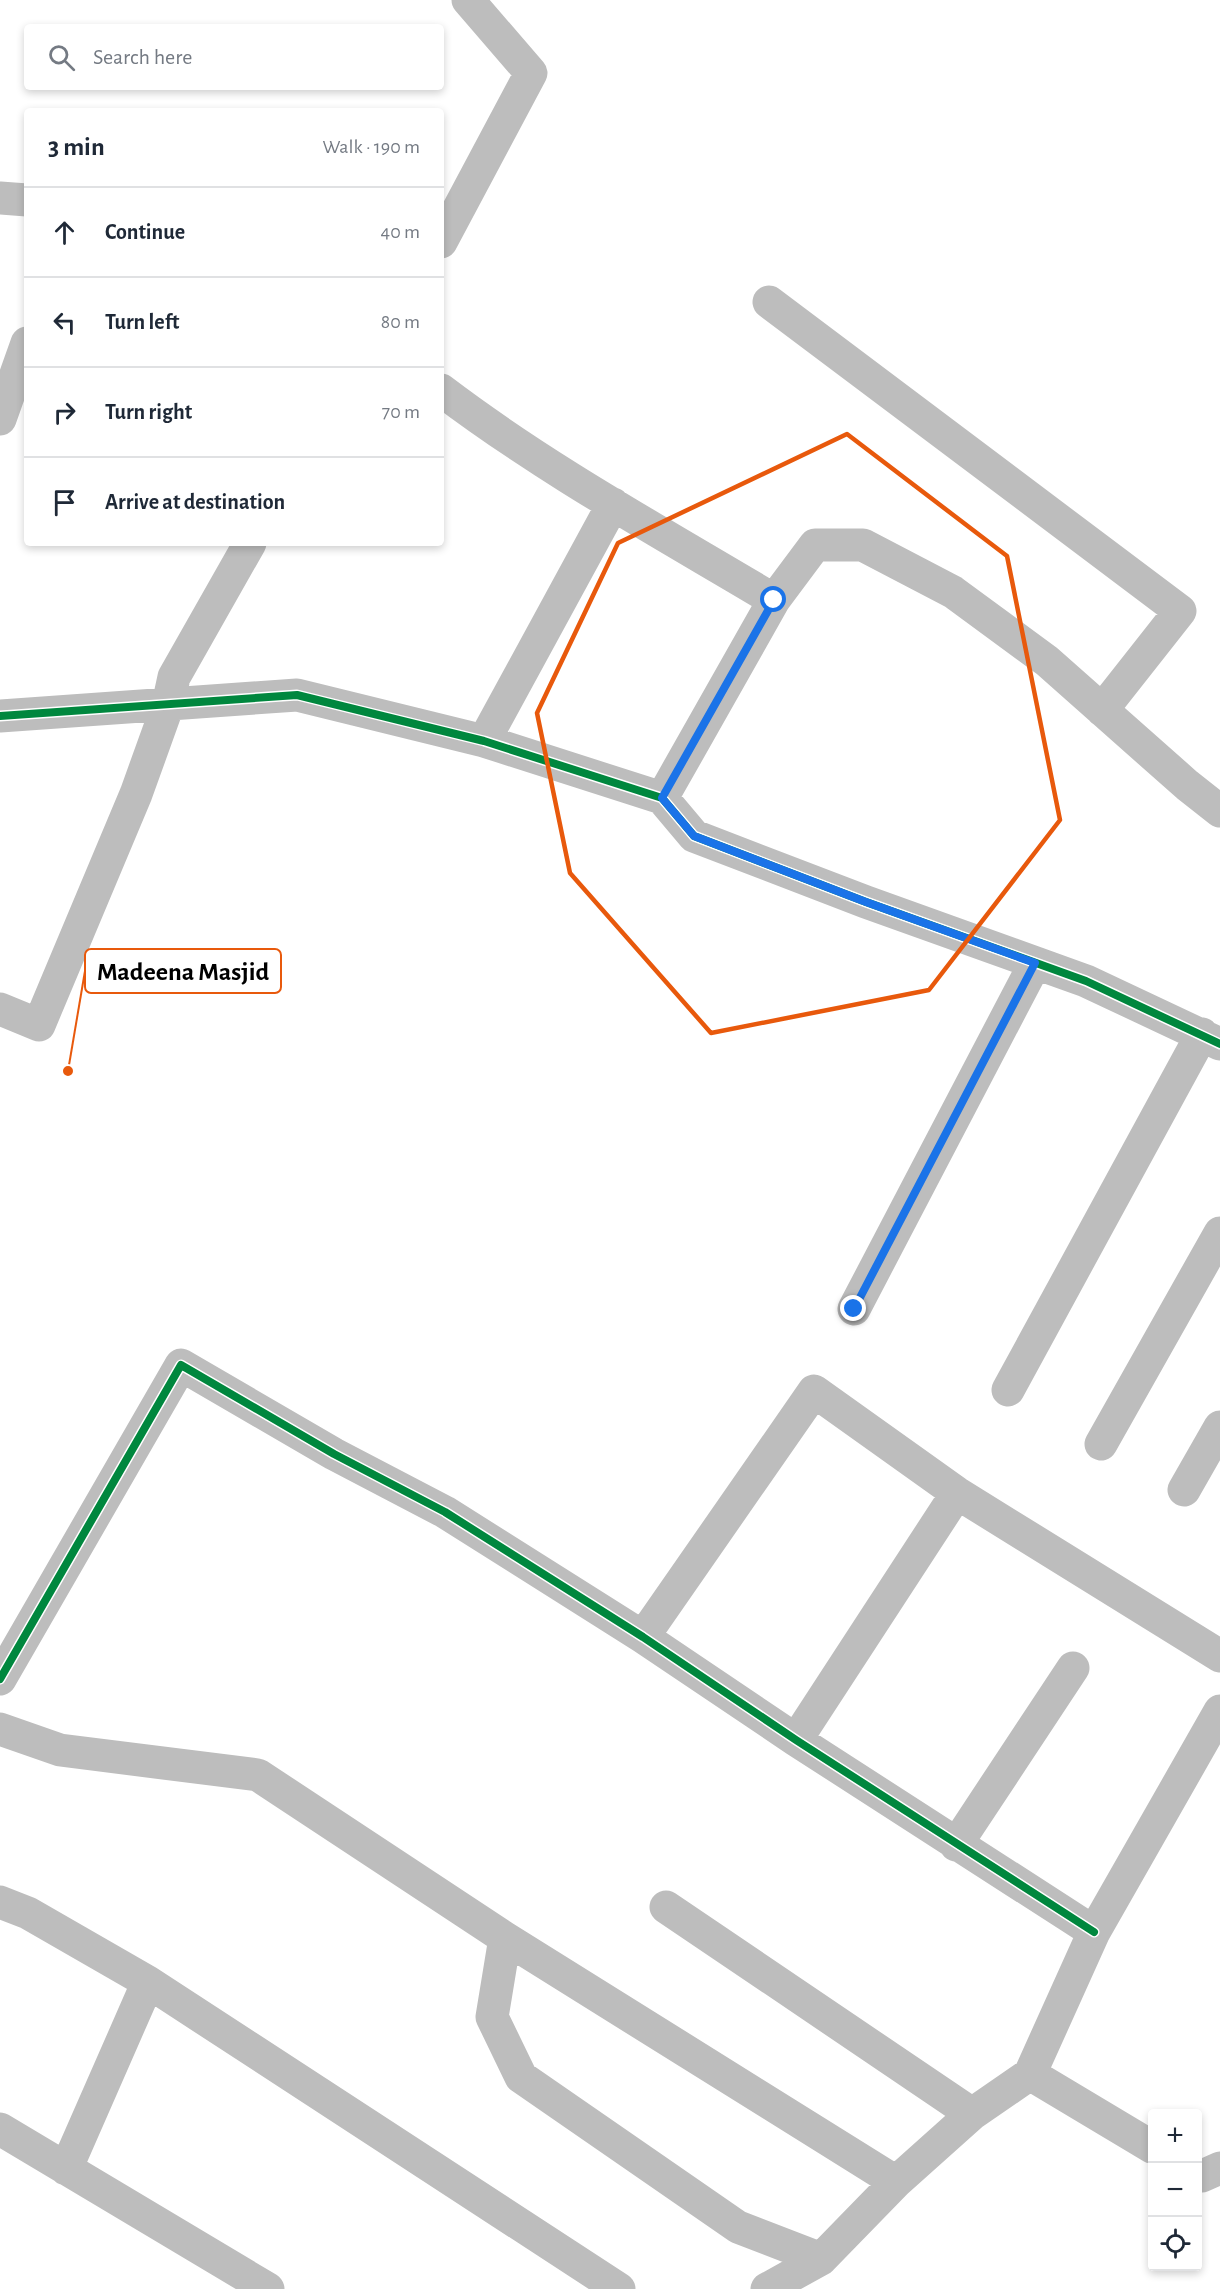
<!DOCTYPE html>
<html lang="en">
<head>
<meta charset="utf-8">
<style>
	:root { --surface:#fff; --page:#f2f2f3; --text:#1f2937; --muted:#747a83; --line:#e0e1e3 }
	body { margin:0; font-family:"Alegreya Sans",sans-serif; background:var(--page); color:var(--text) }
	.controls { position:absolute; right:18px; bottom:18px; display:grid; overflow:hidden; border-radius:6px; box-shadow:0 3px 9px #0003 }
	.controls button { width:54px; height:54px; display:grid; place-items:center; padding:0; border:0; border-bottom:2px solid var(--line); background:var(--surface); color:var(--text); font:30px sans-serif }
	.stop { position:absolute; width:18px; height:18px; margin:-14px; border:4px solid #1a73e8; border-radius:50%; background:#fff }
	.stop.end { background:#1a73e8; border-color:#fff; box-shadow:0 2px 6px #0008 }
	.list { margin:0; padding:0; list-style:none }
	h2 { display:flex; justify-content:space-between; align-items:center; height:78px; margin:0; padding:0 24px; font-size:26px }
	h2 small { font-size:20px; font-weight:400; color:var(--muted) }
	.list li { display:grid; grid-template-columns:39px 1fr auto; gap:18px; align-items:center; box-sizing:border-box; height:90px; padding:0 24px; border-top:2px solid var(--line) }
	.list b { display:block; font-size:22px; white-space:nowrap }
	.list em { font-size:20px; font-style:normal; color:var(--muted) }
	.icon { flex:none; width:33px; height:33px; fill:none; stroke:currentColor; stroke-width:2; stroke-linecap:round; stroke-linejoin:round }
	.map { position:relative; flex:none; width:1220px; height:2289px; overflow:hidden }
	.search { position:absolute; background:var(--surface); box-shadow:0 3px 9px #0003; left:24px; top:24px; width:420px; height:66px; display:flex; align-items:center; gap:15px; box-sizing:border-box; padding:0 21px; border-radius:6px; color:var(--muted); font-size:22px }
	.panel { position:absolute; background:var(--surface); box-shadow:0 3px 9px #0003; left:24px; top:108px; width:420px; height:438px; border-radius:6px }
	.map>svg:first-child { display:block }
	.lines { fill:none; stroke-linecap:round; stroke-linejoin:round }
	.street { stroke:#bdbdbd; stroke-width:33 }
	.cycleway-casing { stroke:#fff; stroke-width:11 }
	.cycleway { stroke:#00873e; stroke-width:8 }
	.route { stroke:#1a73e8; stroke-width:8 }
	.marked { fill:none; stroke:#e8590c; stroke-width:4.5; stroke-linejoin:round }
	.leader { fill:none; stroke:#e8590c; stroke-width:2 }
	.callout-dot { fill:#e8590c; stroke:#fff; stroke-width:2 }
	.callout { fill:#fff; stroke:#e8590c; stroke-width:2 }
	.callout-label { font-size:26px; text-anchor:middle; font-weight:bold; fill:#000 }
</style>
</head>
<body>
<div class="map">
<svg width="1220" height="2289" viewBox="0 0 1220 2289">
	<rect width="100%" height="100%" fill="#fff"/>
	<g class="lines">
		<path class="street" d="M0,198L27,200
			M441,242L531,73L468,0
			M769,302L1180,611L1102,710
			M441,390C545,469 662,533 774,600
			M0,419L27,343
			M0,716L297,695L484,741L662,798L694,836L866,902L1086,981L1220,1044
			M484,741L613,504
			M662,798L774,600L815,545H863L953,592L1047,661L1187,785L1220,811
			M0,1009L39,1025L136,794L168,705L174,677L250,543
			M854,1309L1035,963
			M1008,1390L1202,1034
			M1101,1444L1220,1233
			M1184,1490L1220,1427
			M643,1637L814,1391L957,1493L1220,1656
			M0,1679L181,1365L334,1454L445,1512L643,1637L796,1740L1094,1932
			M0,1729L60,1750L258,1775L505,1938L896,2182
			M796,1740L957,1493
			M956,1845L1073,1668
			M0,1902L28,1913L148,1982L619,2289
			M666,1907L972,2114
			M505,1938L492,2017L521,2077L738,2227L821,2259
			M1030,2074L1152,2147
			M0,2129L268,2289
			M66,2169L148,1982
			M1198,2174L1202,2176L1220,2168
			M767,2289L821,2259L896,2182L972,2114L1030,2074L1094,1932L1220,1711"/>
		<g class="cycleway-casing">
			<path id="cycleway" d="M0,716L297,695L484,741L662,798L694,836L866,902L1086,981L1220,1044
				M0,1679L181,1365L334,1454L445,1512L643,1637L796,1740L1094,1932"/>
		</g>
		<use href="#cycleway" class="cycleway"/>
	</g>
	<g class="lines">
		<path class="route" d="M774,600L662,798L694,836L866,902L1035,963L854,1309"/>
	</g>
	<path class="marked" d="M847,434L1007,556L1060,820L929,990L711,1033L570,873L537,713L618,543Z"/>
	<path class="leader" d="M68 1071L85 971"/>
	<circle class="callout-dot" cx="68" cy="1071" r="6"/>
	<rect class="callout" x="85" y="949" width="196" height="44" rx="6"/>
	<g class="callout-label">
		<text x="183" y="980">Madeena Masjid</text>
	</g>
</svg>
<div class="controls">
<button>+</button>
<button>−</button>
<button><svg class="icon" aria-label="locate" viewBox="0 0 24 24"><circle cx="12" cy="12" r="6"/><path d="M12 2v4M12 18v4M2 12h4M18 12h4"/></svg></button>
</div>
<div class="stop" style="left:774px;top:600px"></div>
<div class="stop end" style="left:854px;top:1309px"></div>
<div class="search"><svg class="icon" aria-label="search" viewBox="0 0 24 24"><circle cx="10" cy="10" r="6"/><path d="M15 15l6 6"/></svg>Search here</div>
<section class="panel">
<h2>3 min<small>Walk · 190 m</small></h2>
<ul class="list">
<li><svg class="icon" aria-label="ahead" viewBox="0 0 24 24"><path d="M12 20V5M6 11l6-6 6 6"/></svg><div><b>Continue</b></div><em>40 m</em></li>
<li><svg class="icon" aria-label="left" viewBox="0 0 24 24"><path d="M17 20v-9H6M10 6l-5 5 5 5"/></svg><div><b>Turn left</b></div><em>80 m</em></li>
<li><svg class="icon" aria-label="right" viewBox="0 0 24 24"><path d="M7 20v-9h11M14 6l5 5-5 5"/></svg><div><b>Turn right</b></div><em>70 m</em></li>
<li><svg class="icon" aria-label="arrive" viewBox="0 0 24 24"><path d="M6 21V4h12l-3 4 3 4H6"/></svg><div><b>Arrive at destination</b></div></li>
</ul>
</section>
</div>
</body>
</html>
